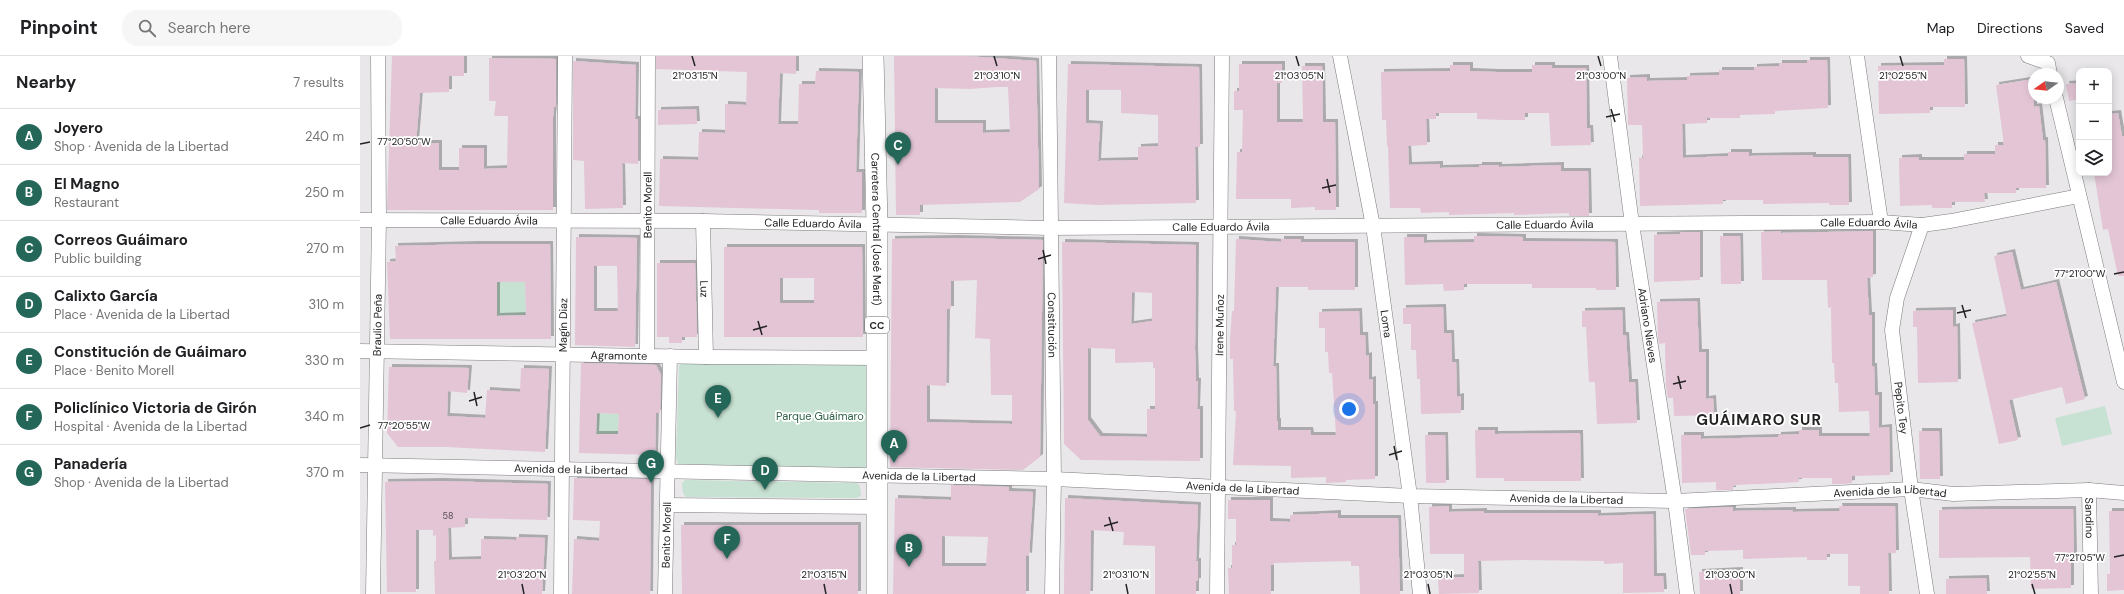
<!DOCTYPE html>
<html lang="en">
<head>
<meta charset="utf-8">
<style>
	:root { --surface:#fff; --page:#f6f6f6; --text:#202124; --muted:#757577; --line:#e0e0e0; --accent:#246758 }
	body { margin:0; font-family:"DM Sans",sans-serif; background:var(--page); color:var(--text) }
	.controls { position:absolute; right:12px; top:12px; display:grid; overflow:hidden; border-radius:8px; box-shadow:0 2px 10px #0003 }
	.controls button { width:36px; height:36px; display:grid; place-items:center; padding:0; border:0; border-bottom:1px solid var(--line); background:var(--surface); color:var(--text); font:20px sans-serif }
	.compass { position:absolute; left:1668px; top:12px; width:36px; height:36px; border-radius:50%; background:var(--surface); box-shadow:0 2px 10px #0003; rotate:256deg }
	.you { position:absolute; left:989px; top:353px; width:14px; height:14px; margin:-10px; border:3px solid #fff; border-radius:50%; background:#1a73e8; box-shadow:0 0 0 6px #1a73e833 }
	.badge { display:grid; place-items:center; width:26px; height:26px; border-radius:50%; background:var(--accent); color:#fff; font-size:13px; font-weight:700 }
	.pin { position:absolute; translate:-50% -33px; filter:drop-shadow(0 1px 2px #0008) }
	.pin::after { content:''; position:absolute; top:21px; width:14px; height:12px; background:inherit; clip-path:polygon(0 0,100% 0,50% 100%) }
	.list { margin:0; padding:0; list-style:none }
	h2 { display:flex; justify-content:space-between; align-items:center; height:52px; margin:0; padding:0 16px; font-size:17px }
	h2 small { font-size:13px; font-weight:400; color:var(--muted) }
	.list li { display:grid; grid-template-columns:26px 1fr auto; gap:12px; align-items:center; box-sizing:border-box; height:56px; padding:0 16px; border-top:1px solid var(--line) }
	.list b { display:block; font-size:15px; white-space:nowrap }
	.list p { margin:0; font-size:13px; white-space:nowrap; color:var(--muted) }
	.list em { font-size:13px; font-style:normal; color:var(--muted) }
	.icon { flex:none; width:22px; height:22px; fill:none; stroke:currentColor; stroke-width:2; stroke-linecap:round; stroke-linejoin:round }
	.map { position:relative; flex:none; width:1764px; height:538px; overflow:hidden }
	header { display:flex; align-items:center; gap:24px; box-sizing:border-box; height:56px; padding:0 20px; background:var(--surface); border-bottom:1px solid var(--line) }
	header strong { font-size:19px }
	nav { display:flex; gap:22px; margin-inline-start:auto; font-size:14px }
	.search { width:280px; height:36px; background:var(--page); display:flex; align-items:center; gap:10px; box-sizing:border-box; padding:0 14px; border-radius:16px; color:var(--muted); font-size:15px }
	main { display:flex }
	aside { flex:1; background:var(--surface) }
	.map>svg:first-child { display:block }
	.green { fill:#c7e1d2 }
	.building { fill:#e3c5d6; fill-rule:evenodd; filter:url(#shadow) }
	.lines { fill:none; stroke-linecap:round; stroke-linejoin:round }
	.minor-casing { stroke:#7c7b7d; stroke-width:15 }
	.highway-casing { stroke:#7c7b7d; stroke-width:22 }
	.minor { stroke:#fff; stroke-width:14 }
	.highway { stroke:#fff; stroke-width:21 }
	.ticks { fill:none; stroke:#242324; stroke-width:1.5 }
	.labels { text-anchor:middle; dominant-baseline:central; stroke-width:3.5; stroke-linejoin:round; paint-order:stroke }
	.number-label { font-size:9px; fill:#544c50 }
	.shield { fill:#fff; stroke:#666566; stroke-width:1 }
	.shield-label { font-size:10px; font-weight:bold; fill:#242324 }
	.street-label { font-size:11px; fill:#242324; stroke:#fff }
	.park-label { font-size:11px; fill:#2e6248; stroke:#fff }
	.district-label { font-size:15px; font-weight:bold; letter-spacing:1px; fill:#242324; stroke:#fff }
	.ticks-label { font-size:10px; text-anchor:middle; fill:#242324; stroke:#fff; stroke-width:3.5; stroke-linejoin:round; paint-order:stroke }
</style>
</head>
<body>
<header>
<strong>Pinpoint</strong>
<div class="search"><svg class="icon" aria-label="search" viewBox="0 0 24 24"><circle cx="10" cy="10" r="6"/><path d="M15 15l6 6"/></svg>Search here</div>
<nav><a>Map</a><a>Directions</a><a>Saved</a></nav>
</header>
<main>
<aside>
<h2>Nearby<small>7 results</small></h2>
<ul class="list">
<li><span class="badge">A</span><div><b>Joyero</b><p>Shop · Avenida de la Libertad</p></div><em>240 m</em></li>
<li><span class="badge">B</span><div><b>El Magno</b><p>Restaurant</p></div><em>250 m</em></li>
<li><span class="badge">C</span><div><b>Correos Guáimaro</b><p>Public building</p></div><em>270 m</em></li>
<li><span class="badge">D</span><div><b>Calixto García</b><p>Place · Avenida de la Libertad</p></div><em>310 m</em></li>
<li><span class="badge">E</span><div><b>Constitución de Guáimaro</b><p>Place · Benito Morell</p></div><em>330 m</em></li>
<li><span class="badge">F</span><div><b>Policlínico Victoria de Girón</b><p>Hospital · Avenida de la Libertad</p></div><em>340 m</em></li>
<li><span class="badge">G</span><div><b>Panadería</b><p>Shop · Avenida de la Libertad</p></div><em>370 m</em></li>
</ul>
</aside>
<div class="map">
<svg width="1764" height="538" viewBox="0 0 1764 538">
	<defs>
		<filter id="shadow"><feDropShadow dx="3" dy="-3" stdDeviation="0" flood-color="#0004"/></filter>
	</defs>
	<rect width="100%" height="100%" fill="#e9e7ea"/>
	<path class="green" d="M137,226H165L166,259L137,260Z
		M509,307V413L318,408L316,402L319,310L321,308Z
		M1745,350L1752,378L1702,390L1695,362Z
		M237,357L259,358L258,378H236Z
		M325,424L497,427L500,430L501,440L496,442L326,441L323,437L322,427Z"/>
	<path class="building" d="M32,0H104V20H89V36L60,37L56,87H79V114H99V92H124V113L147,112L148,60H134L136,45H129V2L196,3V51H194L193,61V154H27Z
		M296,0H436V18L420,17L418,68H438L439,28H455L456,15L499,16L496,116H502V157H459V154L299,150L300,103L338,104L339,76L365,77V48L386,49L387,16L296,13Z
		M534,0H606L676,5L679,133L660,146L560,149V159H536ZM637,31H648L650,76L623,77V67H575V32L610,33Z
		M1584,3H1604L1605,51H1570V57L1519,58L1518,10L1584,9Z
		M1447,4H1467L1468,52L1415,55V58L1380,59V62H1347V67L1322,68L1323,102L1368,100V96H1389V100L1453,99V101H1488L1489,149H1469V147L1403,148V144H1363V148L1280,150L1279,102H1283L1282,69H1268L1267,22L1287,21V25L1327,24V20L1359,19V14H1394V11L1419,10V7H1447Z
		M213,5L276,9L275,63H278V108L262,107L263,152L225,153L224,105L213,104Z
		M708,8L839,11L840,91H835L836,147L737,149L704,147ZM726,34H761V57L798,59V90L778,91V104L738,105L740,68L726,67Z
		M879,8H922V27H917V66H943L942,10H962L963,66H975L976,154H955V151L931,152V143H876L877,96H882L883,54H874V35H879Z
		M1090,9H1110V15L1136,16H1172V9H1192V12H1226L1227,72H1230L1231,89L1191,90L1189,57H1165V64H1145L1117,63V57H1076V63H1066L1067,89L1048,90L1049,109L1080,108V112L1119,111V109H1139V111L1201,109V115H1228L1229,160H1209V157L1154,159V157L1089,159V156L1061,157L1060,152H1030L1028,90H1027L1026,64H1022L1021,16L1090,15Z
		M1674,23V51L1679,50L1683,84H1685L1686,132H1656V137H1624L1625,146H1592V152H1572V149L1540,150L1539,102L1559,101V104H1604V98H1635V89H1644L1636,29Z
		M1719,27V43L1709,45L1706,28Z
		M336,53L337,68L298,69V54Z
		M1758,57L1762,80H1764V220H1758L1748,173L1743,174L1734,117H1749V58Z
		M1421,175V177L1513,175V221L1507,222L1509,259H1512V310H1514L1515,339H1519V372L1529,371L1530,419L1492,420V427L1485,428H1472V422H1438L1439,426L1376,429L1373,430V434H1356V426L1322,427L1321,379H1341V383L1418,381V379L1439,378V374H1459V380H1510L1509,355L1479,356L1478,327H1475L1474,307H1472L1471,251L1468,252L1467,224H1402L1401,176Z
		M1320,176H1340V224L1294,226V179L1320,178Z
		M1114,180L1163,181V185L1255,186L1256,234H1236V232H1172V228H1104V234L1084,235L1083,228L1045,229L1044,181H1064V187L1114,186Z
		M1360,180H1380L1381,228H1361Z
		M216,181L277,182L275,291L215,289ZM234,210H257L258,255H234Z
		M595,182L683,184L680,401L663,414L530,411L532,183ZM617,224L615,282L630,283L631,339H652V368L567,366V329L586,330L587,253H591V225Z
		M876,183L921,186V183H941V186H995V234H948V231H916L913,310H916L917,365H918V374H950L951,379H976L972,317H969L968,296H965V272H959V256L999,255L1000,279H1005L1006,300L1009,299V324L1013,323V348H1015V423L986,424V426L966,427V421L931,422V410L873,409L876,355H874L873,303H870V284L872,255H874Z
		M702,186L836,189L835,293L836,325H838L837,353H840V405L721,404L704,388ZM772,236L792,237V265L771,268ZM728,292L755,293V307L793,306V312H795V353H787V381L740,380L728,364Z
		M116,188H190L191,283H30L27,206L36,205L35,190ZM137,226H165L166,259L137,260Z
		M364,191H502L503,281H364ZM420,222H454V247H420Z
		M1652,196L1661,234L1696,226L1725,343L1706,348L1702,331L1649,344L1658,384L1639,388L1612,267L1647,260L1634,200Z
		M297,207H335L337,281H322V287H309V281H297Z
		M1337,245L1339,296H1346V343L1353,342L1354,359L1314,360L1313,342H1308L1306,331L1305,287L1299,288L1298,281L1297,246Z
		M1083,251L1084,277H1091L1092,306H1096L1097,341L1101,340V357L1061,358L1060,323H1057L1056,294H1051V268H1043V252Z
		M1262,254L1263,279H1266L1269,326H1275L1277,367L1237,368L1235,326H1229L1226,271H1222V255Z
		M1593,254V271L1597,270L1598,326L1558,327L1557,271H1553V255Z
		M221,307L296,309L301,319L300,357H296L295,399L219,397ZM237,357L259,358L258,378H236Z
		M29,311L109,312L107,337L88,335L87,360L125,362L127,334L160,336L161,312L189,313L185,396L86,391H38L27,377Z
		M1115,374H1135V378L1220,377L1221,425H1144V422H1116Z
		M1559,375H1579L1580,423H1560Z
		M1065,379H1085L1086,427H1066Z
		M214,422L291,423L290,538H212L214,483L239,485L240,465L213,464Z
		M81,425L188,428L187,464L105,462V471L88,472L89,504L121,503V483L156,484V481L185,482L182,538H75L74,505H76V479L73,480V474H56V536H27L25,426Z
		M591,429L649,431V435L673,436L669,500L666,499V538H533L535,442L591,444ZM582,480L628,481L626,510H582Z
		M705,442L838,449L836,505H838V525H836V538H795V490L763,489L764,476L731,474L730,538H704Z
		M868,444H910V465L930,466V459L958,458L978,457V462H1038L1040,538H1000L999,510H991V505L914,507V509H911V538H869L868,512H872V489H876V463H868Z
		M1089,450V456L1124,455V457H1238V460L1293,458L1294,520H1303L1304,536L1263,537V507L1244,508V505L1161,504L1118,505L1119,537L1079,538L1078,522L1104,521V498H1070L1069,451Z
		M1479,450H1535L1536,497H1528L1529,538H1500V530H1488V498H1467V504H1447V501L1383,503V494L1345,495V499H1331L1325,453L1373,451V455L1433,454V456L1480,455Z
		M1630,453H1713L1714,501H1711V532L1671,533L1670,501L1579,502V454Z
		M1749,455H1764V534L1747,535V518H1750Z
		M321,469H498V538H322Z
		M1380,514V538H1340L1339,516Z
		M1626,522L1627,538H1586V523Z"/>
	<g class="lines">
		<g class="minor-casing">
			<g id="minor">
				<path id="s1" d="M689,0L694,423L692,538"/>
				<path id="s2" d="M980,0L1013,170L1050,440L1060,538"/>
				<path id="s3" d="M1250,0L1272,168L1315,445L1327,538"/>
				<path d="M1497,0L1521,166"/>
				<path d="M1668,0L1688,7L1690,18"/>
				<path d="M1696,42L1764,326"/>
				<path id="s4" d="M0,164L343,165L689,172L1521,166L1562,169L1591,165L1719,140"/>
				<path id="s5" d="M343,165L346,301"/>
				<path id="s6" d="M1562,169L1537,242L1532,274L1551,433L1567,538"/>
				<path id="s7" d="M0,295L346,301L518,302"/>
				<path id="s8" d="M287,299L288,0"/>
				<path id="s9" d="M0,409L694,423L1050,440L1315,445L1551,433L1593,438L1729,434L1764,437"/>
				<path id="s10" d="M1729,434L1731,538"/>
				<path d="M307,449L518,451"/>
				<path id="s11" d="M13,538L19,163L18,0"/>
				<path id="s12" d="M201,538L205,0"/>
				<path id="s13" d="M305,538L310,300"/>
				<path id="s14" d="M857,538L862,0"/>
			</g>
		</g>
		<g class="highway-casing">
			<g id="highway">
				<path id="s15" d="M513,0L517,168V538"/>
			</g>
		</g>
		<use href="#minor" class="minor"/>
		<use href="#highway" class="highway"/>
	</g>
	<path class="ticks" d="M332,0L335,10M634,0L637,10M936,0L939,10M1238,0L1241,10M1540,0L1543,10M1251,53L1255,66M1246,61L1260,58M0,88L10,86M967,123L970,137M962,132L976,129M683,194L686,208M678,203L691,199M1754,218L1764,216M1602,249L1606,262M1597,257L1611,254M398,265L402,279M393,274L407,270M1318,320L1321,333M1313,328L1326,325M114,336L117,350M109,345L122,341M0,372L10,369M1034,390L1037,404M1029,399L1042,395M749,461L753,475M744,470L758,466M1754,501L1764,499M162,528L164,538M464,528L466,538M766,528L768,538M1068,528L1070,538M1370,528L1372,538M1672,528L1675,538"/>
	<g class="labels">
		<g class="number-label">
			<text x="88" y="460">58</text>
		</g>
		<rect class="shield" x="505" y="261" width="24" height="16" rx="3"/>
		<g class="shield-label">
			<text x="517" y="269">CC</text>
		</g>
		<g class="street-label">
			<text stroke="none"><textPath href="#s8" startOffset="150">Benito Morell</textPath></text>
			<text stroke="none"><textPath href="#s4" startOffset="129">Calle Eduardo Ávila</textPath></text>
			<text stroke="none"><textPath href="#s4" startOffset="453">Calle Eduardo Ávila</textPath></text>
			<text stroke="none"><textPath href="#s4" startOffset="1185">Calle Eduardo Ávila</textPath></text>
			<text stroke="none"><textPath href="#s4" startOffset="1509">Calle Eduardo Ávila</textPath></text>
			<text stroke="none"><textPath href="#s4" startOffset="861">Calle Eduardo Ávila</textPath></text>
			<text stroke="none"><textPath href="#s15" startOffset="173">Carretera Central (José Martí)</textPath></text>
			<text stroke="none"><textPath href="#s5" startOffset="68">Luz</textPath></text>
			<text stroke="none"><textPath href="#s2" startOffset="272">Loma</textPath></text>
			<text stroke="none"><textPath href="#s11" startOffset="269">Braulio Peña</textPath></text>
			<text stroke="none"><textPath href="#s12" startOffset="269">Magín Diaz</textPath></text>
			<text stroke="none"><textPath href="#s1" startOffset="269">Constitución</textPath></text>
			<text stroke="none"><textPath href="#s14" startOffset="269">Irene Muñoz</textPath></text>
			<text stroke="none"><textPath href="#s3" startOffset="272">Adriano Nieves</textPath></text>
			<text stroke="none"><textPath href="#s7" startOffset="259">Agramonte</textPath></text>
			<text stroke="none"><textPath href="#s6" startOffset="188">Pepito Tey</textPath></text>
			<text stroke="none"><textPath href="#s9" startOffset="211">Avenida de la Libertad</textPath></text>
			<text stroke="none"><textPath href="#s9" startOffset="559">Avenida de la Libertad</textPath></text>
			<text stroke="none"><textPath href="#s9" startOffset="883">Avenida de la Libertad</textPath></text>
			<text stroke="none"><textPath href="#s9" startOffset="1531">Avenida de la Libertad</textPath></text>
			<text stroke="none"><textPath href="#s9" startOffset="1207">Avenida de la Libertad</textPath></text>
			<text stroke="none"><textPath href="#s10" startOffset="28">Sandino</textPath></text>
			<text stroke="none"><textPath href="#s13" startOffset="59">Benito Morell</textPath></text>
		</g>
		<g class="park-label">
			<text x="460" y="360">Parque Guáimaro</text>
		</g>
		<g class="district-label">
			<text x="1399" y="364">GUÁIMARO SUR</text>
		</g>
	</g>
	<g class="ticks-label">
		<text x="939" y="23">21°03'05"N</text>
		<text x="335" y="23">21°03'15"N</text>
		<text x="637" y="23">21°03'10"N</text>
		<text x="1241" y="23">21°03'00"N</text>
		<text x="1543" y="23">21°02'55"N</text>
		<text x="44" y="89">77°20'50"W</text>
		<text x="1720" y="221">77°21'00"W</text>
		<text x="44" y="373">77°20'55"W</text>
		<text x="1720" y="505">77°21'05"W</text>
		<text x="162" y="522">21°03'20"N</text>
		<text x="464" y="522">21°03'15"N</text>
		<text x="766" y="522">21°03'10"N</text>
		<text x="1068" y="522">21°03'05"N</text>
		<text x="1370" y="522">21°03'00"N</text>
		<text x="1672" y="522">21°02'55"N</text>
	</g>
</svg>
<div class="controls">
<button>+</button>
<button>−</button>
<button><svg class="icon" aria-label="layers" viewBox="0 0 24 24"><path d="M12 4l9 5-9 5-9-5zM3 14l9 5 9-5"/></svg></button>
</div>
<svg class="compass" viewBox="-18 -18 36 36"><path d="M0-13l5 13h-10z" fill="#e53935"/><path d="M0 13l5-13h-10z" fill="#757577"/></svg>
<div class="you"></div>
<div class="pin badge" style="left:534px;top:407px">A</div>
<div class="pin badge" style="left:549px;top:511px">B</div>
<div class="pin badge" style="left:538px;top:109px">C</div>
<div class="pin badge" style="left:405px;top:434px">D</div>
<div class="pin badge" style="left:358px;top:362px">E</div>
<div class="pin badge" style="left:367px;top:503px">F</div>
<div class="pin badge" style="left:291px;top:427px">G</div>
</div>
</main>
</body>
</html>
